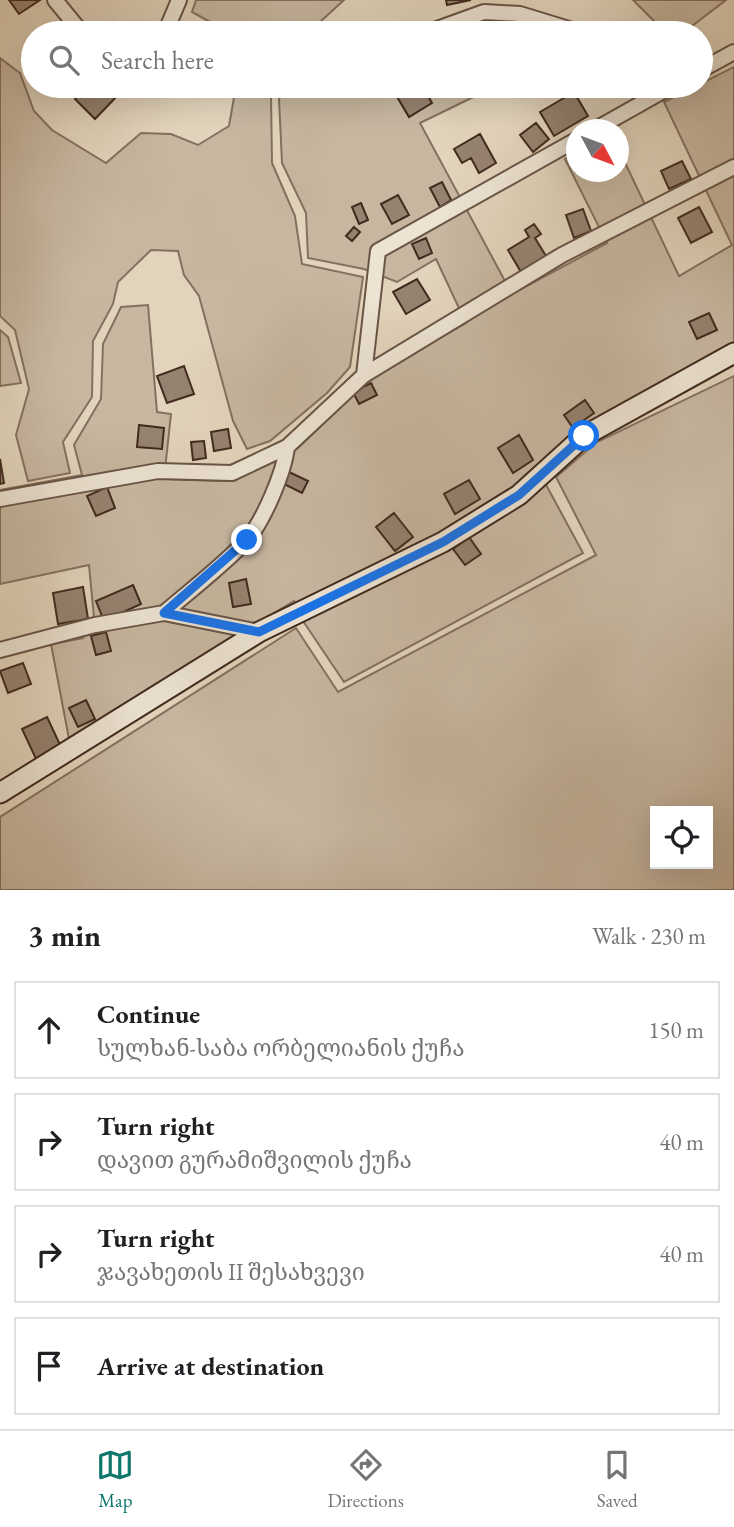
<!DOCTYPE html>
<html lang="en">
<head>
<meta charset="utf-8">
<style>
	:root { --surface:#fff; --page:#f2f2f2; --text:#202124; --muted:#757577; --line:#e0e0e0; --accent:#0f766e }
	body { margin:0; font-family:"EB Garamond","Noto Serif Georgian",serif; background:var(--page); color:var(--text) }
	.controls { position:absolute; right:21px; bottom:21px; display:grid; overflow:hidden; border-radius:0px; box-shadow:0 7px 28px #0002 }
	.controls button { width:63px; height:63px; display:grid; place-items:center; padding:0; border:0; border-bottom:2px solid var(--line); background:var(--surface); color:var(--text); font:35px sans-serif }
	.compass { position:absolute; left:566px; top:119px; width:63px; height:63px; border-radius:50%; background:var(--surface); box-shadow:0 7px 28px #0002; rotate:131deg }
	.stop { position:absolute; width:21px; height:21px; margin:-16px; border:5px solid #1a73e8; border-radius:50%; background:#fff }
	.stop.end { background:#1a73e8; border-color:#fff; box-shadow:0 2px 7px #0008 }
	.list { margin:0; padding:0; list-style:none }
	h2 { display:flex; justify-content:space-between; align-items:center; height:91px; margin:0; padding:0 28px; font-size:30px }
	h2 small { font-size:23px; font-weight:400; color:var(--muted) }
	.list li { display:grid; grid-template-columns:46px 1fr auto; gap:21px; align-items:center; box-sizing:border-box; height:98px; margin:0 14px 14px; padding:0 14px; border:2px solid var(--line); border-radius:0px }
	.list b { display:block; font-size:26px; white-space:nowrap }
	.list p { margin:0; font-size:23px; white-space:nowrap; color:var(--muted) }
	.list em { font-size:23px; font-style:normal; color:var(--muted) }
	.icon { flex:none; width:38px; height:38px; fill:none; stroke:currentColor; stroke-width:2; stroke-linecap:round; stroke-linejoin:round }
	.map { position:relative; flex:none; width:734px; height:890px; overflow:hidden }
	.search { position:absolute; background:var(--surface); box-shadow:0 7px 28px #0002; left:21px; right:21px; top:21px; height:77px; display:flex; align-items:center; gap:18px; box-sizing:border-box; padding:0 24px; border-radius:38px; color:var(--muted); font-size:26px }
	.sheet { height:539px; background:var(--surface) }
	nav { display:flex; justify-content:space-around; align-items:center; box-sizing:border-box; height:98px; border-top:2px solid var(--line); background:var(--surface); font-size:19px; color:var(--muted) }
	nav a { display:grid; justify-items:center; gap:4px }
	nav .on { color:var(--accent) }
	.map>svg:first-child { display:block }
	.green { fill:#c7b7a1; stroke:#847060; stroke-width:2; fill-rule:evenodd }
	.building { fill:#958270; stroke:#412a1e; stroke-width:2 }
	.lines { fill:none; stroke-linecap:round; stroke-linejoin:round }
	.street-casing { stroke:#695446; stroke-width:18 }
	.secondary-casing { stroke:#412a1e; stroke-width:23 }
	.street { stroke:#ece3d3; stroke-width:14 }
	.secondary { stroke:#ece3d3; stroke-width:19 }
	.route { stroke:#1a73e8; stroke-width:9 }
</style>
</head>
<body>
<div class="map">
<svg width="734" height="890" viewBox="0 0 734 890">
	<rect width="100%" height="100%" fill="#e2d4bc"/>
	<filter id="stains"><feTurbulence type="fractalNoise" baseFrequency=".00286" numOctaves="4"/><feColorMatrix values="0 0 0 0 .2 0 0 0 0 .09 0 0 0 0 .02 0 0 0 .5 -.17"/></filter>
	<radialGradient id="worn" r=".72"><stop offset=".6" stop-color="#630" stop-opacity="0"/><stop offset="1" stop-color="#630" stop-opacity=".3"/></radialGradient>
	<path class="green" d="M196,0H344L308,33H230L192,12Z
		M633,0H726L683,33L660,27Z
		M484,16L492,33H440Z
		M0,58L20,73L34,111L52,130L106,163L141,133L171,134L198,145L229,126L236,86H274L271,95L272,163L295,216L302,264L363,277L350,367L327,393L270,441L247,449L233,421L199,296L184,275L178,251L151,250L118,282L113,304L93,341L92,397L63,442L70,473L28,481L16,435L29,389L15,330L0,316Z
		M734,67V342L598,418L538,470L583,553L344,682L301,618L294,601L69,739L51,644L83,638L94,618L89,565L0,584V490L82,475L74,445L101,399L103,344L121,307L148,305L157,412L171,414L164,479L224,481L298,448L376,373L466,323L436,259L397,282L364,269L308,258L306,213L282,163L279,99L285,86H496L420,123L512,294L607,243L565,159L576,152V172H618L619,150L679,276L732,245L664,102Z
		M0,330L8,337L21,383L0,386Z
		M734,376V890H0V817L296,628L338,692L596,555L556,477L597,442ZM655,811H708V864H655Z"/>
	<path class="building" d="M9,0H40L19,14Z
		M446,0H471L447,5Z
		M113,22L128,32L127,33H106Z
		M88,86H113L120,93L95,119L75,99Z
		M422,86L432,103L409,117L396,95L404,90L407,95Z
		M574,92L588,116L554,136L540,112Z
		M536,123L549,139L533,152L520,135Z
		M480,134L496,163L479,173L471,158L462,163L454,149Z
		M682,161L691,179L669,189L661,171Z
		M442,182L451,200L440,207L430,188Z
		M398,195L409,215L392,224L381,204Z
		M361,203L368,220L359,224L352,207Z
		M699,207L712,232L691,243L678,218Z
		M583,209L591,231L574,238L566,215Z
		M534,224L541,234L535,238L546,256L521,272L508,250L529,237L525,230Z
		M354,227L360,232L352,241L346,236Z
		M426,238L432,253L419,259L412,244Z
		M417,279L430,300L406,314L393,292Z
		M709,313L717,330L697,339L689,322Z
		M184,366L194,394L167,403L157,376Z
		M371,383L377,395L359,404L353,392Z
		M585,400L594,413L573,428L564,415Z
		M139,425L164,428L162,449L137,447Z
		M228,429L231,448L214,451L211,432Z
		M519,435L533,460L513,473L498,448Z
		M204,441L206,458L193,460L191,442Z
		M0,459L4,483L0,484Z
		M289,472L308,481L302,493L284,484Z
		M469,480L480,499L455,514L444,494Z
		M107,487L115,508L96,516L87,496Z
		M394,513L413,537L395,551L376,527Z
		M469,537L481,554L465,565L453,549Z
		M246,579L251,604L233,607L229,583Z
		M133,585L141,604L104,621L96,601Z
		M83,587L88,619L58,624L53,593Z
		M106,632L111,651L96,655L91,636Z
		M23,663L31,684L8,693L0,671Z
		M86,700L95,719L78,727L69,708Z
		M47,717L62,749L37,761L22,729Z"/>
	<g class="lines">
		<g class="street-casing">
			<path id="street" d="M55,0L82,33
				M165,33L179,0
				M426,33L484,12L520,14L582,33
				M701,70L734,52
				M594,130L672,86
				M364,375L562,255L734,167
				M0,499L158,471L232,473L287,447L364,375L378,251L576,140
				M164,613C191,590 221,567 246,541C263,522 284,473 287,447
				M0,650L95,625L164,613L259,632"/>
		</g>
		<g class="secondary-casing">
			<path id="secondary" d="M0,793L259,632L443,542L519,495L584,436L734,353"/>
		</g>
		<use href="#street" class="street"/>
		<use href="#secondary" class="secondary"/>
	</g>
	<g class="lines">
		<path class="route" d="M247,540L164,613L259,632L443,542L519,495L584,436"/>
	</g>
	<rect width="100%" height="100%" filter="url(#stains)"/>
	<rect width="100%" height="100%" fill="url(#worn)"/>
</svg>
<div class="controls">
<button><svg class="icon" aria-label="locate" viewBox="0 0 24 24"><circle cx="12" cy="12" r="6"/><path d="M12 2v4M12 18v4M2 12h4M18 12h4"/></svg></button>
</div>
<svg class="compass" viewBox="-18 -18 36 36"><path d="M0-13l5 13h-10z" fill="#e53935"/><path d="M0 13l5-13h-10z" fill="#757577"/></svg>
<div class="stop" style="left:584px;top:436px"></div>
<div class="stop end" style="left:247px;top:540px"></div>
<div class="search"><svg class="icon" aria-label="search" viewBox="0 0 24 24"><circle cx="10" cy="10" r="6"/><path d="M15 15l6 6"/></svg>Search here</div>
</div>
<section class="sheet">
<h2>3 min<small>Walk · 230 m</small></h2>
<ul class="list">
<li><svg class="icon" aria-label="ahead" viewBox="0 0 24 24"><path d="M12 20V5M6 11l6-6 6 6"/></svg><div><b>Continue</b><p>სულხან-საბა ორბელიანის ქუჩა</p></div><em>150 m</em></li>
<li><svg class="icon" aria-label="right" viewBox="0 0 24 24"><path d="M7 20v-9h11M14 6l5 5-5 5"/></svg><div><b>Turn right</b><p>დავით გურამიშვილის ქუჩა</p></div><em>40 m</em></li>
<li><svg class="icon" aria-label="right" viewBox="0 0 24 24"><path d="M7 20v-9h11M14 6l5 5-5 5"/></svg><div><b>Turn right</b><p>ჯავახეთის II შესახვევი</p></div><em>40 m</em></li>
<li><svg class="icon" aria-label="arrive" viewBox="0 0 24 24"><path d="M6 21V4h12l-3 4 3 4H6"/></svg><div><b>Arrive at destination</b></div></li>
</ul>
</section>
<nav>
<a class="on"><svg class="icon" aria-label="map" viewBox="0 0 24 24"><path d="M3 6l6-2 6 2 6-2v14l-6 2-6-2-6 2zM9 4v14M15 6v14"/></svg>Map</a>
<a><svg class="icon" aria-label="directions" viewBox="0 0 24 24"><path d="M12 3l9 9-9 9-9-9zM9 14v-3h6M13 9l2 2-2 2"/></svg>Directions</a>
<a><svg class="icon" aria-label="saved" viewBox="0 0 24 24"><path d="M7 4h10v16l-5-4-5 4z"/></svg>Saved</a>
</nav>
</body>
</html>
